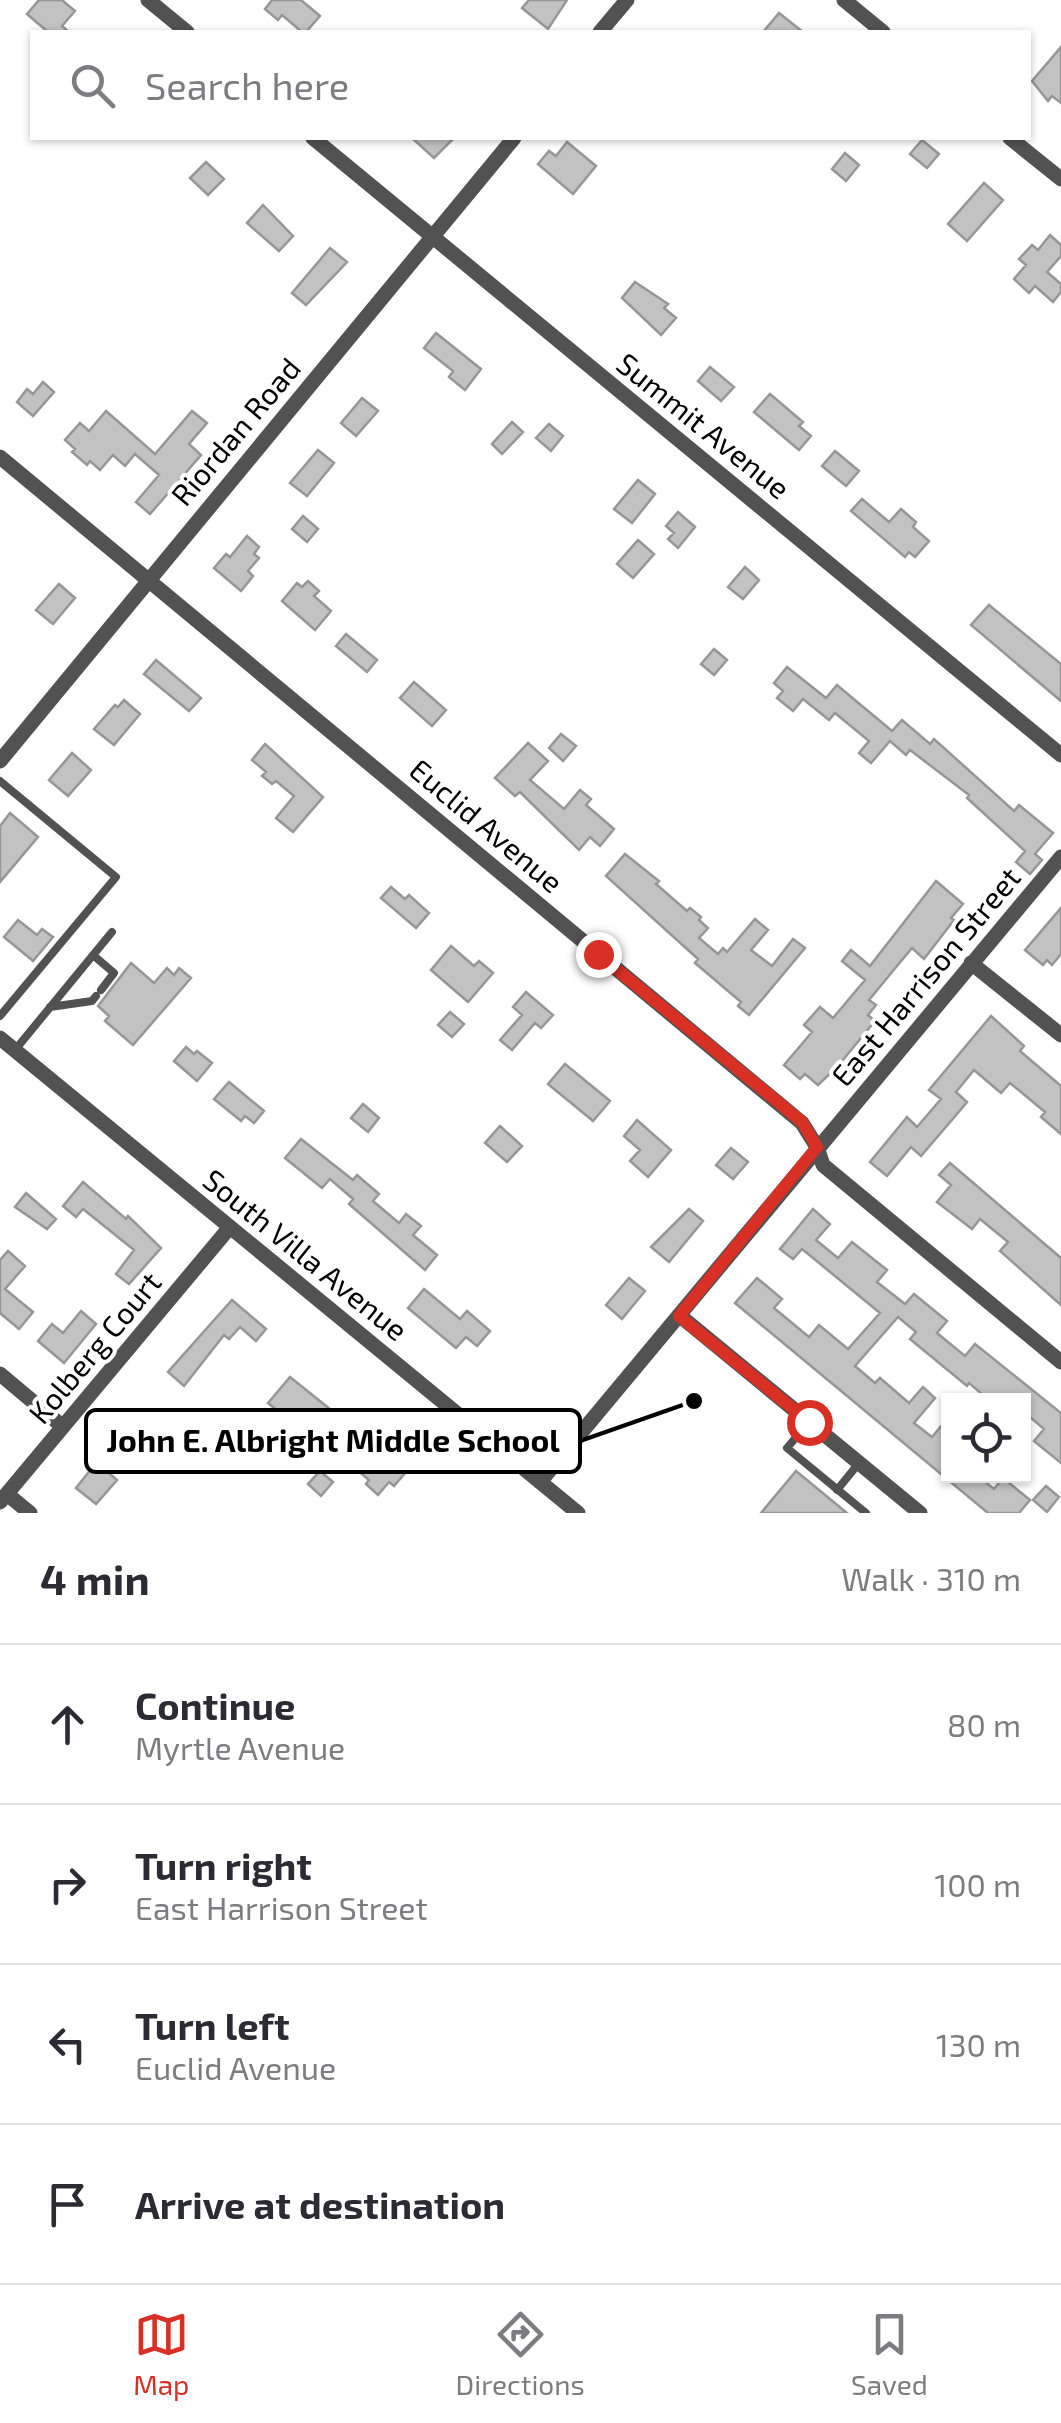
<!DOCTYPE html>
<html lang="en">
<head>
<meta charset="utf-8">
<style>
	:root { --surface:#fff; --page:#f7f7f7; --text:#2b2b33; --muted:#7c7c81; --line:#e1e1e2; --accent:#d93025 }
	body { margin:0; font-family:"Exo 2",sans-serif; background:var(--page); color:var(--text) }
	.controls { position:absolute; right:30px; bottom:30px; display:grid; overflow:hidden; border-radius:0px; box-shadow:0 2px 8px #0004 }
	.controls button { width:90px; height:90px; display:grid; place-items:center; padding:0; border:0; border-bottom:2px solid var(--line); background:var(--surface); color:var(--text); font:50px sans-serif }
	.stop { position:absolute; width:30px; height:30px; margin:-22px; border:8px solid #d93025; border-radius:50%; background:#fff }
	.stop.end { background:#d93025; border-color:#fff; box-shadow:0 2px 10px #0008 }
	.list { margin:0; padding:0; list-style:none }
	h2 { display:flex; justify-content:space-between; align-items:center; height:130px; margin:0; padding:0 40px; font-size:42px }
	h2 small { font-size:32px; font-weight:400; color:var(--muted) }
	.list li { display:grid; grid-template-columns:65px 1fr auto; gap:30px; align-items:center; box-sizing:border-box; height:160px; padding:0 40px; border-top:2px solid var(--line) }
	.list b { display:block; font-size:38px; white-space:nowrap }
	.list p { margin:0; font-size:32px; white-space:nowrap; color:var(--muted) }
	.list em { font-size:32px; font-style:normal; color:var(--muted) }
	.icon { flex:none; width:55px; height:55px; fill:none; stroke:currentColor; stroke-width:2; stroke-linecap:round; stroke-linejoin:round }
	.map { position:relative; flex:none; width:1061px; height:1513px; overflow:hidden }
	.search { position:absolute; background:var(--surface); box-shadow:0 2px 8px #0004; left:30px; right:30px; top:30px; height:110px; display:flex; align-items:center; gap:25px; box-sizing:border-box; padding:0 35px; border-radius:0px; color:var(--muted); font-size:38px }
	.sheet { height:770px; background:var(--surface) }
	nav { display:flex; justify-content:space-around; align-items:center; box-sizing:border-box; height:140px; border-top:2px solid var(--line); background:var(--surface); font-size:28px; color:var(--muted) }
	nav a { display:grid; justify-items:center; gap:5px }
	nav .on { color:var(--accent) }
	.map>svg:first-child { display:block }
	.building { fill:#c2c2c2; stroke:#969696; stroke-width:2.5 }
	.lines { fill:none; stroke-linecap:round; stroke-linejoin:round }
	.service { stroke:#525252; stroke-width:8 }
	.minor { stroke:#525252; stroke-width:15 }
	.route { stroke:#d93025; stroke-width:12 }
	.labels { text-anchor:middle; dominant-baseline:central; stroke-width:8; stroke-linejoin:round; paint-order:stroke }
	.street-label { font-size:30px; fill:#000; stroke:#fff }
	.leader { fill:none; stroke:#000; stroke-width:4 }
	.callout-dot { fill:#000; stroke:#fff; stroke-width:4 }
	.callout { fill:#fff; stroke:#000; stroke-width:4 }
	.callout-label { font-size:32px; text-anchor:middle; font-weight:bold; fill:#000 }
</style>
</head>
<body>
<div class="map">
<svg width="1061" height="1513" viewBox="0 0 1061 1513">
	<rect width="100%" height="100%" fill="#fff"/>
	<path class="building" d="M39,0H62L75,11L62,26L69,32H48L27,14Z
		M272,0H301L320,16L306,32H302L282,15L278,20L265,9Z
		M529,0H567L548,29L522,8Z
		M779,13L803,32H763Z
		M1061,47V103L1052,96L1048,101L1032,81Z
		M412,138H454L434,158Z
		M922,140L939,154L927,168L910,154Z
		M567,142L596,166L573,194L538,164L549,151L556,156Z
		M845,153L859,165L846,181L832,169Z
		M206,162L224,179L208,195L190,178Z
		M984,183L1003,200L967,241L948,224Z
		M263,205L293,236L279,251L247,223Z
		M1050,235L1061,245V256L1047,272L1061,284V292L1053,302L1035,286L1029,293L1014,279L1026,265L1019,259L1032,245L1038,250Z
		M330,248L347,262L306,305L292,293Z
		M635,282L668,304L664,308L676,318L661,335L622,298Z
		M436,333L481,369L465,390L449,377L453,371L424,348Z
		M710,367L734,387L721,401L698,381Z
		M43,382L54,392L33,416L17,402L27,389L33,394Z
		M770,394L803,422L799,426L811,436L799,450L754,412Z
		M362,398L378,411L356,436L341,423Z
		M106,411L155,454L192,411L207,423L189,444L201,455L150,514L136,502L159,475L135,454L125,466L113,455L100,470L90,461L87,465L72,452L75,449L65,440L80,423L89,431Z
		M512,422L523,432L502,454L492,444Z
		M549,424L563,436L551,451L536,438Z
		M318,450L334,463L307,496L290,483Z
		M835,451L859,471L846,486L822,466Z
		M638,480L655,494L632,523L614,509Z
		M862,499L889,522L901,509L916,522L913,527L929,541L915,557L909,552L905,557L851,511Z
		M678,512L695,527L678,548L668,539L674,533L666,526Z
		M303,516L318,529L307,542L292,529Z
		M247,536L259,547L254,554L259,558L248,571L253,576L241,591L214,568L226,554L230,557Z
		M638,540L654,554L633,578L617,564Z
		M745,567L759,580L743,599L728,587Z
		M308,581L319,591L314,596L331,611L315,630L282,601L297,583L302,587Z
		M59,584L75,598L53,624L36,610Z
		M989,605L1061,664V701L971,625Z
		M346,634L377,660L367,672L336,646Z
		M714,649L727,660L714,675L701,664Z
		M156,660L201,698L189,711L144,674Z
		M787,667L826,698L837,685L892,731L902,720L930,744L934,739L1014,811L1019,805L1053,833L1035,854L1042,860L1030,874L1016,862L1025,851L967,798L969,795L910,750L906,755L890,741L871,763L859,753L869,741L835,713L829,720L803,699L793,711L777,698L783,691L774,683Z
		M414,682L446,710L432,726L400,698Z
		M124,700L140,714L114,745L94,729L115,705L118,707Z
		M561,734L576,746L563,761L549,748Z
		M528,743L548,761L530,780L564,809L580,790L591,799L586,805L614,829L600,846L590,837L579,850L520,792L515,796L495,778Z
		M265,744L323,797L293,832L276,818L294,796L276,781L272,784L262,776L266,772L252,760Z
		M72,753L91,770L68,796L49,780Z
		M10,813L38,837L0,882V826Z
		M625,854L659,881L656,884L687,911L690,908L701,917L699,920L708,928L699,938L718,954L723,948L727,952L755,919L768,930L751,950L772,966L793,939L805,948L749,1015L738,1006L741,1002L695,963L698,959L606,876Z
		M936,881L963,904L951,918L954,920L924,959L912,948L892,972L869,1000L876,1005L868,1015L875,1021L838,1066L818,1085L805,1074L800,1079L784,1065L812,1032L804,1025L820,1007L833,1018L865,980L842,961L851,950L870,966Z
		M391,887L405,899L409,895L429,913L416,928L381,898Z
		M1061,908V954L1052,965L1047,960L1043,965L1025,950Z
		M18,920L37,935L42,929L53,937L33,961L4,937Z
		M451,946L474,966L479,961L493,973L468,1002L431,970Z
		M131,963L154,983L167,968L174,975L179,968L191,978L133,1045L105,1021L109,1016L98,1006Z
		M526,992L553,1015L541,1028L535,1023L512,1050L500,1040L522,1015L513,1007Z
		M450,1012L464,1024L452,1037L438,1025Z
		M991,1016L1024,1046L1020,1051L1061,1086V1134L1041,1117L1045,1112L1010,1083L1001,1093L974,1070L956,1092L967,1102L957,1114L921,1156L911,1147L887,1176L870,1162L907,1117L917,1127L941,1099L929,1090Z
		M186,1047L194,1054L197,1051L212,1063L197,1081L174,1061Z
		M565,1064L610,1101L593,1121L548,1084Z
		M229,1082L264,1111L254,1123L245,1116L241,1121L214,1099Z
		M363,1104L379,1118L368,1132L351,1118Z
		M637,1120L671,1150L648,1177L630,1161L640,1150L624,1136Z
		M500,1126L522,1146L507,1162L485,1143Z
		M301,1139L353,1180L357,1175L379,1194L373,1201L399,1223L406,1214L421,1226L413,1235L437,1255L425,1270L349,1204L353,1199L330,1179L322,1188L285,1158Z
		M731,1148L748,1162L733,1179L716,1165Z
		M950,1163L1061,1258V1305L1000,1251L1008,1242L980,1219L972,1229L937,1202L951,1185L939,1175Z
		M83,1182L126,1219L128,1216L161,1248L129,1284L116,1274L134,1250L83,1209L76,1217L63,1206Z
		M26,1193L56,1219L47,1229L15,1207Z
		M689,1209L703,1221L669,1262L651,1247Z
		M813,1209L830,1224L816,1240L838,1258L852,1242L887,1270L877,1282L905,1304L914,1294L947,1321L937,1333L965,1356L975,1344L1061,1413V1463L1034,1441L1044,1429L1024,1412V1400H989L969,1383L967,1386L910,1339L916,1332L898,1317L855,1366L875,1383L880,1378L909,1403L923,1387L935,1398L914,1423L932,1437L948,1418V1476H978L994,1489L1003,1478L1030,1500L1019,1513H988L735,1303L757,1278L782,1299L774,1308L809,1337L819,1325L848,1349L880,1313L802,1249L793,1259L780,1249Z
		M8,1251L25,1266L5,1289L33,1312L19,1329L0,1313V1260Z
		M629,1278L645,1291L622,1319L606,1305Z
		M424,1289L460,1319L467,1311L490,1331L477,1346L466,1337L456,1348L408,1308Z
		M232,1300L266,1329L256,1341L240,1327L229,1339L224,1335L184,1386L168,1372Z
		M81,1311L96,1324L64,1363L38,1341L52,1324L63,1333Z
		M290,1377L407,1471L394,1486L389,1482L378,1495L366,1484L369,1480L324,1442L320,1446L268,1403Z
		M115,1439L128,1450L109,1473L117,1480L96,1504L76,1488Z
		M320,1471L333,1482L321,1496L308,1484Z
		M796,1471L847,1513H761Z
		M1046,1486L1059,1497L1047,1512L1033,1500Z"/>
	<g class="lines">
		<path class="service" d="M0,781L116,877L0,1016
			M93,955L114,973L101,990
			M50,1007L92,1001L96,996
			M15,1050L112,932
			M809,1422L787,1448L866,1513
			M837,1490L859,1463"/>
		<path class="minor" d="M148,0L187,32
			M844,0L883,32
			M600,32L627,0
			M313,138L1061,755
			M1010,138L1061,179
			M0,457L802,1123L817,1147L823,1165L1061,1362
			M0,761L514,138
			M971,963L1061,1035
			M0,1038L578,1513
			M679,1315L920,1513
			M0,1374L62,1426
			M540,1482L1061,857
			M7,1494L30,1513
			M0,1502L230,1227"/>
	</g>
	<g class="lines">
		<path class="route" d="M598,954L802,1122L817,1147L679,1316L809,1422"/>
	</g>
	<g class="labels">
		<g class="street-label">
			<text transform="translate(704 425) rotate(39)">Summit Avenue</text>
			<text transform="translate(235 431) rotate(-50)">Riordan Road</text>
			<text transform="translate(487 825) rotate(40)">Euclid Avenue</text>
			<text transform="translate(925 976) rotate(-50)">East Harrison Street</text>
			<text transform="translate(306 1254) rotate(39)">South Villa Avenue</text>
			<text transform="translate(94 1347) rotate(-50)">Kolberg Court</text>
		</g>
	</g>
	<path class="leader" d="M694 1401L580 1441"/>
	<circle class="callout-dot" cx="694" cy="1401" r="10"/>
	<rect class="callout" x="86" y="1410" width="494" height="62" rx="10"/>
	<g class="callout-label">
		<text x="333" y="1452">John E. Albright Middle School</text>
	</g>
</svg>
<div class="controls">
<button><svg class="icon" aria-label="locate" viewBox="0 0 24 24"><circle cx="12" cy="12" r="6"/><path d="M12 2v4M12 18v4M2 12h4M18 12h4"/></svg></button>
</div>
<div class="stop" style="left:809px;top:1422px"></div>
<div class="stop end" style="left:598px;top:954px"></div>
<div class="search"><svg class="icon" aria-label="search" viewBox="0 0 24 24"><circle cx="10" cy="10" r="6"/><path d="M15 15l6 6"/></svg>Search here</div>
</div>
<section class="sheet">
<h2>4 min<small>Walk · 310 m</small></h2>
<ul class="list">
<li><svg class="icon" aria-label="ahead" viewBox="0 0 24 24"><path d="M12 20V5M6 11l6-6 6 6"/></svg><div><b>Continue</b><p>Myrtle Avenue</p></div><em>80 m</em></li>
<li><svg class="icon" aria-label="right" viewBox="0 0 24 24"><path d="M7 20v-9h11M14 6l5 5-5 5"/></svg><div><b>Turn right</b><p>East Harrison Street</p></div><em>100 m</em></li>
<li><svg class="icon" aria-label="left" viewBox="0 0 24 24"><path d="M17 20v-9H6M10 6l-5 5 5 5"/></svg><div><b>Turn left</b><p>Euclid Avenue</p></div><em>130 m</em></li>
<li><svg class="icon" aria-label="arrive" viewBox="0 0 24 24"><path d="M6 21V4h12l-3 4 3 4H6"/></svg><div><b>Arrive at destination</b></div></li>
</ul>
</section>
<nav>
<a class="on"><svg class="icon" aria-label="map" viewBox="0 0 24 24"><path d="M3 6l6-2 6 2 6-2v14l-6 2-6-2-6 2zM9 4v14M15 6v14"/></svg>Map</a>
<a><svg class="icon" aria-label="directions" viewBox="0 0 24 24"><path d="M12 3l9 9-9 9-9-9zM9 14v-3h6M13 9l2 2-2 2"/></svg>Directions</a>
<a><svg class="icon" aria-label="saved" viewBox="0 0 24 24"><path d="M7 4h10v16l-5-4-5 4z"/></svg>Saved</a>
</nav>
</body>
</html>
